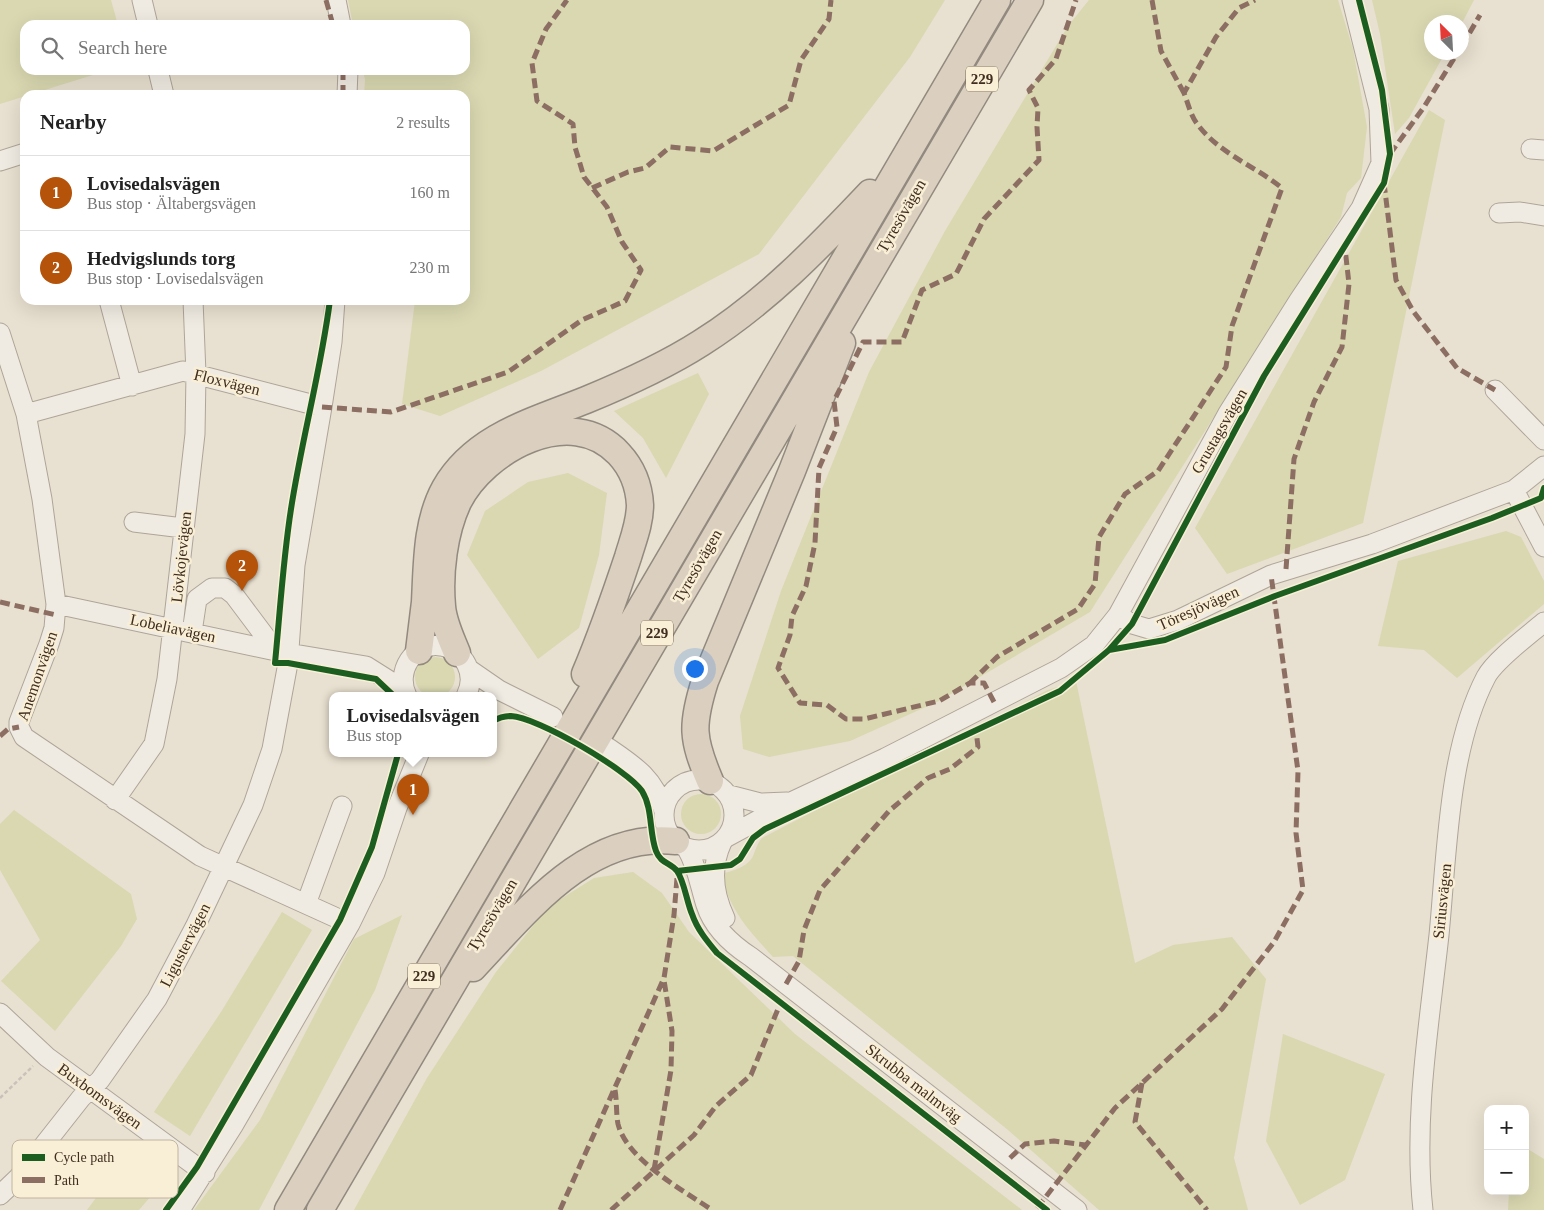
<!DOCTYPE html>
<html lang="en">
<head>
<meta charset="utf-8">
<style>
	:root { --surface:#fff; --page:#f6f6f6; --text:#222; --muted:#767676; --line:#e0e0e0; --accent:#b45309 }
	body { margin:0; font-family:"Times New Roman",serif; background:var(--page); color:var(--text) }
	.controls { position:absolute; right:15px; bottom:15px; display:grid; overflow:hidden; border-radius:10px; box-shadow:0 5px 20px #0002 }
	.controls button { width:45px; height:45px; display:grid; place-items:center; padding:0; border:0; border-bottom:1px solid var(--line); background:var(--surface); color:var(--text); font:25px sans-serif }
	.compass { position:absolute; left:1424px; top:15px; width:45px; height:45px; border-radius:50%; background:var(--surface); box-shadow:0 5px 20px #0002; rotate:336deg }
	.you { position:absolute; left:694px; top:668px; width:18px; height:18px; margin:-12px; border:4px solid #fff; border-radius:50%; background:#1a73e8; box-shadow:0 0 0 8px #1a73e833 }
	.badge { display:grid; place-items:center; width:32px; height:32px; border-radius:50%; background:var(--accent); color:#fff; font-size:16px; font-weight:700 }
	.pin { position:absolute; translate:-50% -41px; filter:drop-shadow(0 1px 2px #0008) }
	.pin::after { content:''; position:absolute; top:26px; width:18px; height:15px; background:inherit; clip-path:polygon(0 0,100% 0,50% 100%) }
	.popup { position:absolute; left:329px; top:692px; width:168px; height:65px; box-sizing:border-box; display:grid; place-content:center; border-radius:10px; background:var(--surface); filter:drop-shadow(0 1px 4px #0005); font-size:16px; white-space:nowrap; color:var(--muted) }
	.popup b { font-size:19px; color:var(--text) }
	.popup::after { content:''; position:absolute; left:50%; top:100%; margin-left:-10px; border:10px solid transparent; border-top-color:var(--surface) }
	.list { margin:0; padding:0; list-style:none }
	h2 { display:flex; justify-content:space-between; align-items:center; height:65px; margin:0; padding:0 20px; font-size:21px }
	h2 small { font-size:16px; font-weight:400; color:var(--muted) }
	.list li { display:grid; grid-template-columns:32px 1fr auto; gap:15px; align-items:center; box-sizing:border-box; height:75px; padding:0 20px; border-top:1px solid var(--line) }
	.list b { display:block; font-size:19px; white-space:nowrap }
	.list p { margin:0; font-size:16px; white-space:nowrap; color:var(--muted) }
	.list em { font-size:16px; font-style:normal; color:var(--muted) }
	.icon { flex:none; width:28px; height:28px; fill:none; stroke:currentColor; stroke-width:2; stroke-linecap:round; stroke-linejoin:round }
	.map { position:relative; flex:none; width:1544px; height:1210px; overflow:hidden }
	.search { position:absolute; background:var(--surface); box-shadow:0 5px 20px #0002; left:20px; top:20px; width:450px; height:55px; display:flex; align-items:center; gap:12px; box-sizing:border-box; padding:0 18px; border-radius:15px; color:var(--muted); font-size:19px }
	.panel { position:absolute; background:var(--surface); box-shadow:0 5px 20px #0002; left:20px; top:90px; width:450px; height:215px; border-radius:15px }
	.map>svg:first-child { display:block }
	.green { fill:#d9d8b1 }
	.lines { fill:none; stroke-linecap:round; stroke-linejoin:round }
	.minor-casing { stroke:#aea598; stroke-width:21 }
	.highway-casing { stroke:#938a7f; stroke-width:29 }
	.path { stroke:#c9c2b8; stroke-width:2.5; stroke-dasharray:4 2.5; stroke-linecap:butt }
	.minor { stroke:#f0ebe2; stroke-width:19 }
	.highway { stroke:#dbd0c0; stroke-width:26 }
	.quiet { stroke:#8d6e63; stroke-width:5; stroke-dasharray:10 5; stroke-linecap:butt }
	.cycleway-casing { stroke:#f9eed6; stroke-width:9 }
	.cycleway { stroke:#1b5e20; stroke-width:6 }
	.labels { text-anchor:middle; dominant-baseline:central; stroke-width:5; stroke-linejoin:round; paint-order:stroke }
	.shield { fill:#f9eed6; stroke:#776755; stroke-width:1 }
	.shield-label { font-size:15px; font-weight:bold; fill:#3f2d1e }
	.street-label { font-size:16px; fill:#3f2d1e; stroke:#f9eed6 }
	.key { fill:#f9eed6; stroke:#c1b49f; stroke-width:1 }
	.key-label { font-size:14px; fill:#3f2d1e }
</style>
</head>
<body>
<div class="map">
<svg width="1544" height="1210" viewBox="0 0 1544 1210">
	<rect width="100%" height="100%" fill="#e8e0d0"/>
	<path class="green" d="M0,0H111L118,25H25V70H109L0,104Z
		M348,0H945L910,57L759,254L541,371L440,416L402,404L415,300H465V95H364L365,80L363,70H465V25H353Z
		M1089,0H1338L1353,49L1367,127L1361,178L1347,193L1341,217L1090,612L939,701L850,741L769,757L743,749L740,716L781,591L869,372L945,231L1068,26Z
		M1372,0H1474L1462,23L1432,22V52L1445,53L1409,118L1395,134L1380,34Z
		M1429,110L1445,120L1363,523L1227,574L1195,528Z
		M698,373L709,394L666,478L643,438L614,411Z
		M568,473L607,493L599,555L579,628L538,659L467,555L485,511L528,482Z
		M1506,531L1521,537L1544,581V604L1457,678L1424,650L1378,646L1398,561Z
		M415 677a20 20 0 1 1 40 0a20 20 0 1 1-40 0Z
		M1076,681L1135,963L1173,945L1232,937L1266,979L1234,1158L1248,1210H1099L1008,1130L793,956L773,957C747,928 731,912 721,874C732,871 748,867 753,856C756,849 757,844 762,838L1048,690Z
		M570,746L578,751L309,1210H296Z
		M681 814a20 20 0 1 1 40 0a20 20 0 1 1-40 0Z
		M14,810L131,894L137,919L121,946L55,1031L1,981L40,940L0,870V824Z
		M633,872L662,893L689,932L795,1034L1022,1210H354L427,1078L496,972L548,907L594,878Z
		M282,912L312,930L190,1136L154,1112L221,1012Z
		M402,915L375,990L259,1210H194L260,1120L354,939Z
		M1283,1034L1385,1074L1345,1180L1300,1205L1266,1141Z
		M137,1143L175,1168L139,1210H87Z
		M1526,1148L1544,1159V1210H1508L1509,1191H1525Z"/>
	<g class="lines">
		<g class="minor-casing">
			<path id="minor" d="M142,0L148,25
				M336,0L341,25
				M158,70L164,95
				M347,95L348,70
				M1531,149L1544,150
				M0,161L25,153
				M1499,213L1520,212L1544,216
				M109,300L132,386
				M0,333L26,414L42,499L56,604L54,628L49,644L19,722V727L24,737L200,856L350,924
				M1495,390L1544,440
				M26,414L183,371L322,407
				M1514,490L1544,547
				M134,522L183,528
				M56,604L276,651L366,666L404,690
				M1118,615L1228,413L1299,300L1361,208L1381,163L1379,109L1352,0
				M192,632L197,599L212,588H225L234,595L276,651
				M470,670L499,690L553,717
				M407,696C395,672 413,642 441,646C465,650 477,675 466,696
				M607,747C635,766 654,778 664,811
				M664 815a35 35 0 1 1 70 0a35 35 0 1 1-70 0Z
				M729,795L760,803L787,802
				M115,800L154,744L167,679L195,434L196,374L193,300
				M727,837L793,801L885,758L1061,668L1094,645L1118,615L1132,624L1149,629L1178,620L1271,575L1372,544L1514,490L1544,466
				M722,842C710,868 713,893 725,918
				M687,849C697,866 700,886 706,905C713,927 731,944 751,957L1077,1210
				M306,904L342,806
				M0,1013L47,1057L205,1173
				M0,1195L18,1178L81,1098L100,1080L157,999L195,927L253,805L272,749L288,663L295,565L322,407L332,342L335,300
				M180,1210L233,1126L350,924L375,873L397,808L419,754
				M1423,1210C1413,1119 1429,1026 1439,935C1447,853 1448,750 1486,677C1495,660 1529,635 1544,622"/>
		</g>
		<g class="highway-casing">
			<path id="highway" d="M419,651C421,635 423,619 425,602C427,565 426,522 445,488C475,436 534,421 586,400C625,384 665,366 701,343C766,302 818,248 870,193
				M457,653C451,638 443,622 442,606C439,573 444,532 458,502C484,450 571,402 619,454C632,468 639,486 640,505C640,523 633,540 628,557C615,596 601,636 585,674
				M710,781C692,739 691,725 705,681L792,471L842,343
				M473,968C527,911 588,831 676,841
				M288,1210L997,0
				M320,1210L1030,0"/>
		</g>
		<path class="path" d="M0,1098L33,1066"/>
		<use href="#minor" class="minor"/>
		<use href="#highway" class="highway"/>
		<path class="quiet" d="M326,0L333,25
			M1152,0L1161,51L1184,93
			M1462,46L1480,15
			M343,70V95
			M1390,154L1424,107L1458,52
			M1384,183L1396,280L1413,311L1457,368L1495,390
			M592,188L628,172L645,168L670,147L713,151L789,105L801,60L829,19L831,0
			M322,407L391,412L508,372L582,320L625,301L641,270L622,242L607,207L584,177L575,147L573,124L537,101L532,63L546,29L567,0
			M1286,569L1294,459L1314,402L1342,347L1349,284L1345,248
			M0,602L56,615
			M970,683L997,657L1078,609L1095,584L1099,537L1125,494L1158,471L1226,367L1232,326L1282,188C1255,166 1220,154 1198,125C1191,117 1188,103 1184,93L1216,37L1239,8L1255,0
			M994,702L984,683H970L939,701L864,719H846L827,705L800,703L778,668L790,635L792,616L806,586L815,543L819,468L837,427L834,401L863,342H902L922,290L956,274L984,219L1039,160L1037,127L1038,108L1029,90L1056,59L1076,0
			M0,736L8,729L19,727
			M786,984L799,961L804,930L820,890L889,811L928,778L950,769L978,747L976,730
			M1142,1083L1135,1122L1207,1210
			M615,1090C617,1101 616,1114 618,1124C627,1160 683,1190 712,1210
			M1010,1158L1025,1144L1054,1141L1086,1145
			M654,1170L671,1070L672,1031L664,980
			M1037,1208L1115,1108L1222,1009L1274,942L1303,890L1296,833L1298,771L1271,575
			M560,1210L664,978L674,915L677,878
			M611,1210L694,1135L716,1106L751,1075L780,1004"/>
		<g class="cycleway-casing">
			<path id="cycleway" d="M330,300C321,370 302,438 291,509C283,560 280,612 275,663H288L376,679L394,696
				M1109,650L1165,640L1275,596L1492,518L1541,498L1544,488
				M493,721C498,718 505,716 511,716C537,717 628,770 642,791C653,809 649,832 656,851C661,864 670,862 677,871C684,880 687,903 692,914C697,929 707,941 717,953L1047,1210
				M677,871L731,865L740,859L753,838L765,829L1060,691L1109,650L1132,624L1264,376L1384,183L1390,154L1382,90L1359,0
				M166,1210L197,1167L340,920L372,847L398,754"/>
		</g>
		<use href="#cycleway" class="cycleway"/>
	</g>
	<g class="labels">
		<g class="shield">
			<rect x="966" y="66.5" width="32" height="25" rx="4"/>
			<rect x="641" y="620.5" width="32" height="25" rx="4"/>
			<rect x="408" y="963.5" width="32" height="25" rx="4"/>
		</g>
		<g class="shield-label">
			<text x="982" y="79">229</text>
			<text x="657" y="633">229</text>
			<text x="424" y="976">229</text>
		</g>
		<g class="street-label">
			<text transform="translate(901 216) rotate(-60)">Tyresövägen</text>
			<text transform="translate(227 382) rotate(14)">Floxvägen</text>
			<text transform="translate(1219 431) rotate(-60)">Grustagsvägen</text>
			<text transform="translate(181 557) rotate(-84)">Lövkojevägen</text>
			<text transform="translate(697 566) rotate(-60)">Tyresövägen</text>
			<text transform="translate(1198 608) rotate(-24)">Töresjövägen</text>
			<text transform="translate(173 628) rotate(12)">Lobeliavägen</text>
			<text transform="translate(37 676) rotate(-71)">Anemonvägen</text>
			<text transform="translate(1442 901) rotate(-84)">Siriusvägen</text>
			<text transform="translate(492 915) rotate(-59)">Tyresövägen</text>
			<text transform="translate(185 945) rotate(-63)">Ligustervägen</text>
			<text transform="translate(914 1083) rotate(38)">Skrubba malmväg</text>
			<text transform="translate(100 1096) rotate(36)">Buxbomsvägen</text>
		</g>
	</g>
	<rect x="12" y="1140" width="166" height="58" rx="8" class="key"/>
	<rect x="22" y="1154" width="23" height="7" fill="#1b5e20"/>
	<rect x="22" y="1177" width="23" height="6" fill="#8d6e63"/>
	<g class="key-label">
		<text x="54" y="1162">Cycle path</text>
		<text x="54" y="1185">Path</text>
	</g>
</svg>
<div class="controls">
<button>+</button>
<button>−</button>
</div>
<svg class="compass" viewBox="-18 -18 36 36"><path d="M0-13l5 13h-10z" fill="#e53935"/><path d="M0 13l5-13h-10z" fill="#767676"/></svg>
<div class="you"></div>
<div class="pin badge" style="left:413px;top:815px">1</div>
<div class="popup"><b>Lovisedalsvägen</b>Bus stop</div>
<div class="pin badge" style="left:242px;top:591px">2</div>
<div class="search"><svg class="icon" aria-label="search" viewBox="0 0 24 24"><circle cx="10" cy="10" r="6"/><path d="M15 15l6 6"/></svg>Search here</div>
<section class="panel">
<h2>Nearby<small>2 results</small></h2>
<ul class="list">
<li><span class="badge">1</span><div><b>Lovisedalsvägen</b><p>Bus stop · Ältabergsvägen</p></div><em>160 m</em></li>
<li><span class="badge">2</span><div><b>Hedvigslunds torg</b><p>Bus stop · Lovisedalsvägen</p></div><em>230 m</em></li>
</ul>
</section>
</div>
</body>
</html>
